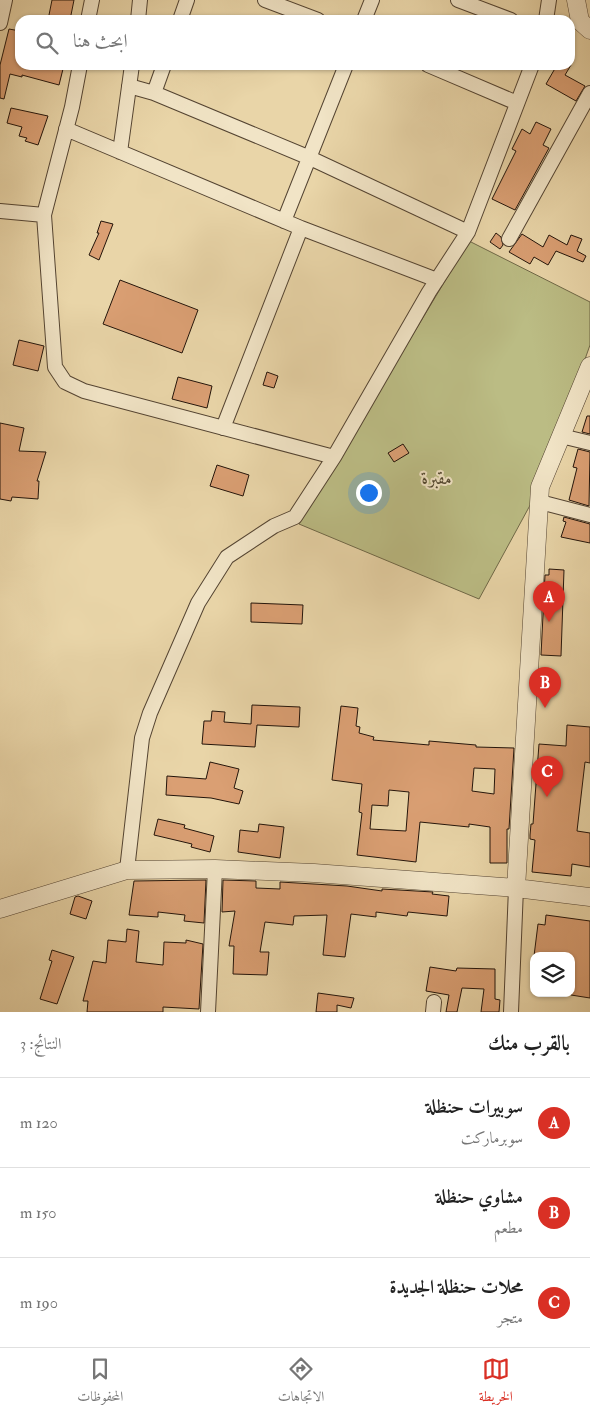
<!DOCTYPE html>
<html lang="ar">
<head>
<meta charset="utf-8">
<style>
	:root { --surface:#fff; --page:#f6f6f6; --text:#222; --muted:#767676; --line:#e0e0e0; --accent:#d93025 }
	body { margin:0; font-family:"IM FELL Double Pica",Amiri,serif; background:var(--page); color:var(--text); direction:rtl }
	.controls { position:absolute; right:15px; bottom:15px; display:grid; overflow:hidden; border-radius:10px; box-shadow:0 1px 4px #0004 }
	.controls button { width:45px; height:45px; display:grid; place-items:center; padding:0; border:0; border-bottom:1px solid var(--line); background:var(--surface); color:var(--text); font:25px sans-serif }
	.you { position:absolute; left:368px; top:492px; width:18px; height:18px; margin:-12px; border:4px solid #fff; border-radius:50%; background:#1a73e8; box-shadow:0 0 0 8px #1a73e833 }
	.badge { display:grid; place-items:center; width:32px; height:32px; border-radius:50%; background:var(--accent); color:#fff; font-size:16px; font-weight:700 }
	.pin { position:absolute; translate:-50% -41px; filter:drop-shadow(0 1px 2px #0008) }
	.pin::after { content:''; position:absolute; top:26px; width:18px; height:15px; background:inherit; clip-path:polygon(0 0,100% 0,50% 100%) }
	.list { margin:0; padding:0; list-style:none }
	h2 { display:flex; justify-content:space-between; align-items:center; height:65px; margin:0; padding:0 20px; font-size:21px }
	h2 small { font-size:16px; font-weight:400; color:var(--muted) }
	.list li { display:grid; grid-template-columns:32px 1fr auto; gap:15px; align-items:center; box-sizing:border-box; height:90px; padding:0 20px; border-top:1px solid var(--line) }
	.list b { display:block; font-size:19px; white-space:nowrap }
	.list p { margin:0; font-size:16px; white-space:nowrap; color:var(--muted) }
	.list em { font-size:16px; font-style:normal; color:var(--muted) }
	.icon { flex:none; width:28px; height:28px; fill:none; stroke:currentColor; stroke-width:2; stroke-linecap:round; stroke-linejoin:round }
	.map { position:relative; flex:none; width:590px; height:1012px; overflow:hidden; direction:ltr }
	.search { position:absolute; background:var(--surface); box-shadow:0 1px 4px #0004; left:15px; right:15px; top:15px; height:55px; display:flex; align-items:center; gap:12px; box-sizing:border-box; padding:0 18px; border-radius:15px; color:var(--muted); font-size:19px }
	.sheet { height:335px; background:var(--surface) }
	nav { display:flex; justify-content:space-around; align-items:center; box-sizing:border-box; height:70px; border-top:1px solid var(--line); background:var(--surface); font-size:14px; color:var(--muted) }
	nav a { display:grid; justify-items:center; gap:2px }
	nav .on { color:var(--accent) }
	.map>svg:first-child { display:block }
	.green { fill:#bbbc84; stroke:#6f6847 }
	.building { fill:#da9f73; stroke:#23140a; fill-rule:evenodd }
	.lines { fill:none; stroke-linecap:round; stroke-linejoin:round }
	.minor-casing { stroke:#544432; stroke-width:16 }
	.tertiary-casing { stroke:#544432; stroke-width:19 }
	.minor { stroke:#f1e4c6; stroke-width:14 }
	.tertiary { stroke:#f1e4c6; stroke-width:18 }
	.labels { text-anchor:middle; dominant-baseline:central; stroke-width:4; stroke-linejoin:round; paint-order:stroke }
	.park-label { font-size:18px; font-style:italic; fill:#51462f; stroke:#f1e4c6 }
</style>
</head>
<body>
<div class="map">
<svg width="590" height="1012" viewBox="0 0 590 1012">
	<rect width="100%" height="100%" fill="#e9d5a8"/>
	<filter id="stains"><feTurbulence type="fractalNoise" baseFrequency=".004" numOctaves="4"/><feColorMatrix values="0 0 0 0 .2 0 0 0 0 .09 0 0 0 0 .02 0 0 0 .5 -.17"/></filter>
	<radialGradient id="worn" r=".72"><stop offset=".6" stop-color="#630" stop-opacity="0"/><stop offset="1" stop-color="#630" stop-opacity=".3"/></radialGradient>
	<path class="green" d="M469,241L590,302V345L540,487L479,599L299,524Z"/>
	<path class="building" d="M52,0H74L70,20H48Z
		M9,29L20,31V65H64L59,85L22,75V77L10,74L4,99L0,98V65Z
		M557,65H571L565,75L585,86L576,101L546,84Z
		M11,108L48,116L38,145L25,141L27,138L19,136L22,127L7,123Z
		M536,122L551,129L543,145L549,148L515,210L492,199L516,151L512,149L522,129L530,134Z
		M101,221L113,224L99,260L89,255L99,233H97Z
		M496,233L501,237L503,245L500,249L490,242Z
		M522,234L543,247L549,235L567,245L571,235L582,239L577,251L586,256L583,262L556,251L548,265L534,257L530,264L509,252Z
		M120,280L198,310L182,353L103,324Z
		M19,340L44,346L38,371L13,365Z
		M267,372L278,376L274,388L263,385Z
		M178,377L212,386L207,408L172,399Z
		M587,416H590V434L582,432Z
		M0,423L24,428L19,451L46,452L37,481H39L38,499L12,497L11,501L0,499Z
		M403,444L409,453L394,462L388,453Z
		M578,449L590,452L589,506L569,500L577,468L573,467Z
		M217,465L249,475L243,496L210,486Z
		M564,517L590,524V543L561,537L566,522L563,521Z
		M549,569L564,570L561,656L541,655L545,575H549Z
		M251,603L303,605L302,624L251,622Z
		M252,705L300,707L299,727L257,725L255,747L202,744L204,721H211L212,711L225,712L224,722L251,724Z
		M341,706L358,708L356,726L360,727L359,733L374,737L373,740L429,745V741L476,745V747L514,748L509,829H507V863H490V827L469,824V827L420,822L416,862L357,855L362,813L359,812L362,784L332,780ZM474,768L495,769L494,794L472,791ZM389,790L409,792L406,831L370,829L372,805L388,806Z
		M567,725L590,727V763L585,762L577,831L590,833V867L572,864L571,876L532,872L535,840L530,839V835L531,824H533L539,744L566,746Z
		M210,762L239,769L234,788L243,791L239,804L211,798L166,795L167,776L206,779Z
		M158,819L185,825L184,828L214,836L210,852L191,847L192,844L154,835Z
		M259,824L284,827L280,858L238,852L240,830L258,832Z
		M206,880L204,923L184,921L185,915L158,912V917L129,915L134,881Z
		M223,880L256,881V888L280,889V882L347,886L382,891V889L433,892L432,894L449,896L447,916L408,912L407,916L376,912V917L351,914L345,957L323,955L327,915L294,916L293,925L265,922L260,952H269L267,975L233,974L234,946H229L235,911L222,912Z
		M78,896L92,901L86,919L70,914L75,897Z
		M546,915L590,921V998L571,995V956H534L538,924L545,925Z
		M127,929L139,931L136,962L163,965L164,942L186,943V940L203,944L199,1009L163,1007V1012H87L88,1001H83L93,961L106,963L108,940L126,942Z
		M52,950L74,957L57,1004L40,999L52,961L49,960Z
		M430,967L456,971L457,968L495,969V999L500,1000L499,1012H481L484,989L462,988L457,1012H446L449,995L426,991Z
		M318,993L354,998L351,1008L337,1005V1012H316Z"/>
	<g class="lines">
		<g class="minor-casing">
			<path id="minor" d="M265,0L318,20
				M458,0L511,20
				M88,20L92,0
				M138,20L140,0
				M180,20L187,0
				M364,20L372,0
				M546,20L549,0
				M0,23L5,0
				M80,65L72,107L44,215L55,367L65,382L84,391L334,457L429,292L468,232L532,65
				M428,65L517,103
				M129,86L154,93L310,158L468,232
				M154,93L164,65
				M66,129L301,228L437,280
				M120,152L132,65
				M0,211L44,215
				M284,221L346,65
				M509,239L590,93
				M223,428L301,228
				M561,436L590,443
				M540,502L590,515
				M127,870L142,738L150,713L198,603L227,557L274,526L295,517L334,457
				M208,1012L215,869
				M433,1012L434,1002
				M511,1012L516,888"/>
		</g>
		<g class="tertiary-casing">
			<path id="tertiary" d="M576,0L580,21L590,30
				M516,888L540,487L590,366
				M0,909L127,870L215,869L314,873L516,888L590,897"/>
		</g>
		<use href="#minor" class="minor"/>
		<use href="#tertiary" class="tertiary"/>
	</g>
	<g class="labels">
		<g class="park-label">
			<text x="437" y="478">مقبرة</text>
		</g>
	</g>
	<rect width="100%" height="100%" filter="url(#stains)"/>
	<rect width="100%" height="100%" fill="url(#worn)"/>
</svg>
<div class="controls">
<button><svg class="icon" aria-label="layers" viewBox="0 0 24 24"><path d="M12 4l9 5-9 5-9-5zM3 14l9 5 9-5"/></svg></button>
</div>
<div class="you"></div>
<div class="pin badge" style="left:549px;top:622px">A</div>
<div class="pin badge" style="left:545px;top:708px">B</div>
<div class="pin badge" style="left:547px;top:797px">C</div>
<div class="search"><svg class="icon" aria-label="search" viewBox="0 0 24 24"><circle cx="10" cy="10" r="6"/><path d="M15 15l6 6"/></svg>ابحث هنا</div>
</div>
<section class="sheet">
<h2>بالقرب منك<small>النتائج: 3</small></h2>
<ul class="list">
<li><span class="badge">A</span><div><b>سوبيرات حنظلة</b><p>سوبرماركت</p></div><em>120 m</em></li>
<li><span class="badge">B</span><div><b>مشاوي حنظلة</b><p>مطعم</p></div><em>150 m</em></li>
<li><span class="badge">C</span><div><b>محلات حنظلة الجديدة</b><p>متجر</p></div><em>190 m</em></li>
</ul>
</section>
<nav>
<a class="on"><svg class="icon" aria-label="map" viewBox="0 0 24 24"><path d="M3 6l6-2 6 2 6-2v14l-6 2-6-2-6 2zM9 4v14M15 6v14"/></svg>الخريطة</a>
<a><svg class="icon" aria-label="directions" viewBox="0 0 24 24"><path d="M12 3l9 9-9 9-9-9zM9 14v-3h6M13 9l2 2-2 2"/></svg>الاتجاهات</a>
<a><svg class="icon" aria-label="saved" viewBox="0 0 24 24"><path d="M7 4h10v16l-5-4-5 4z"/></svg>المحفوظات</a>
</nav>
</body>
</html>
